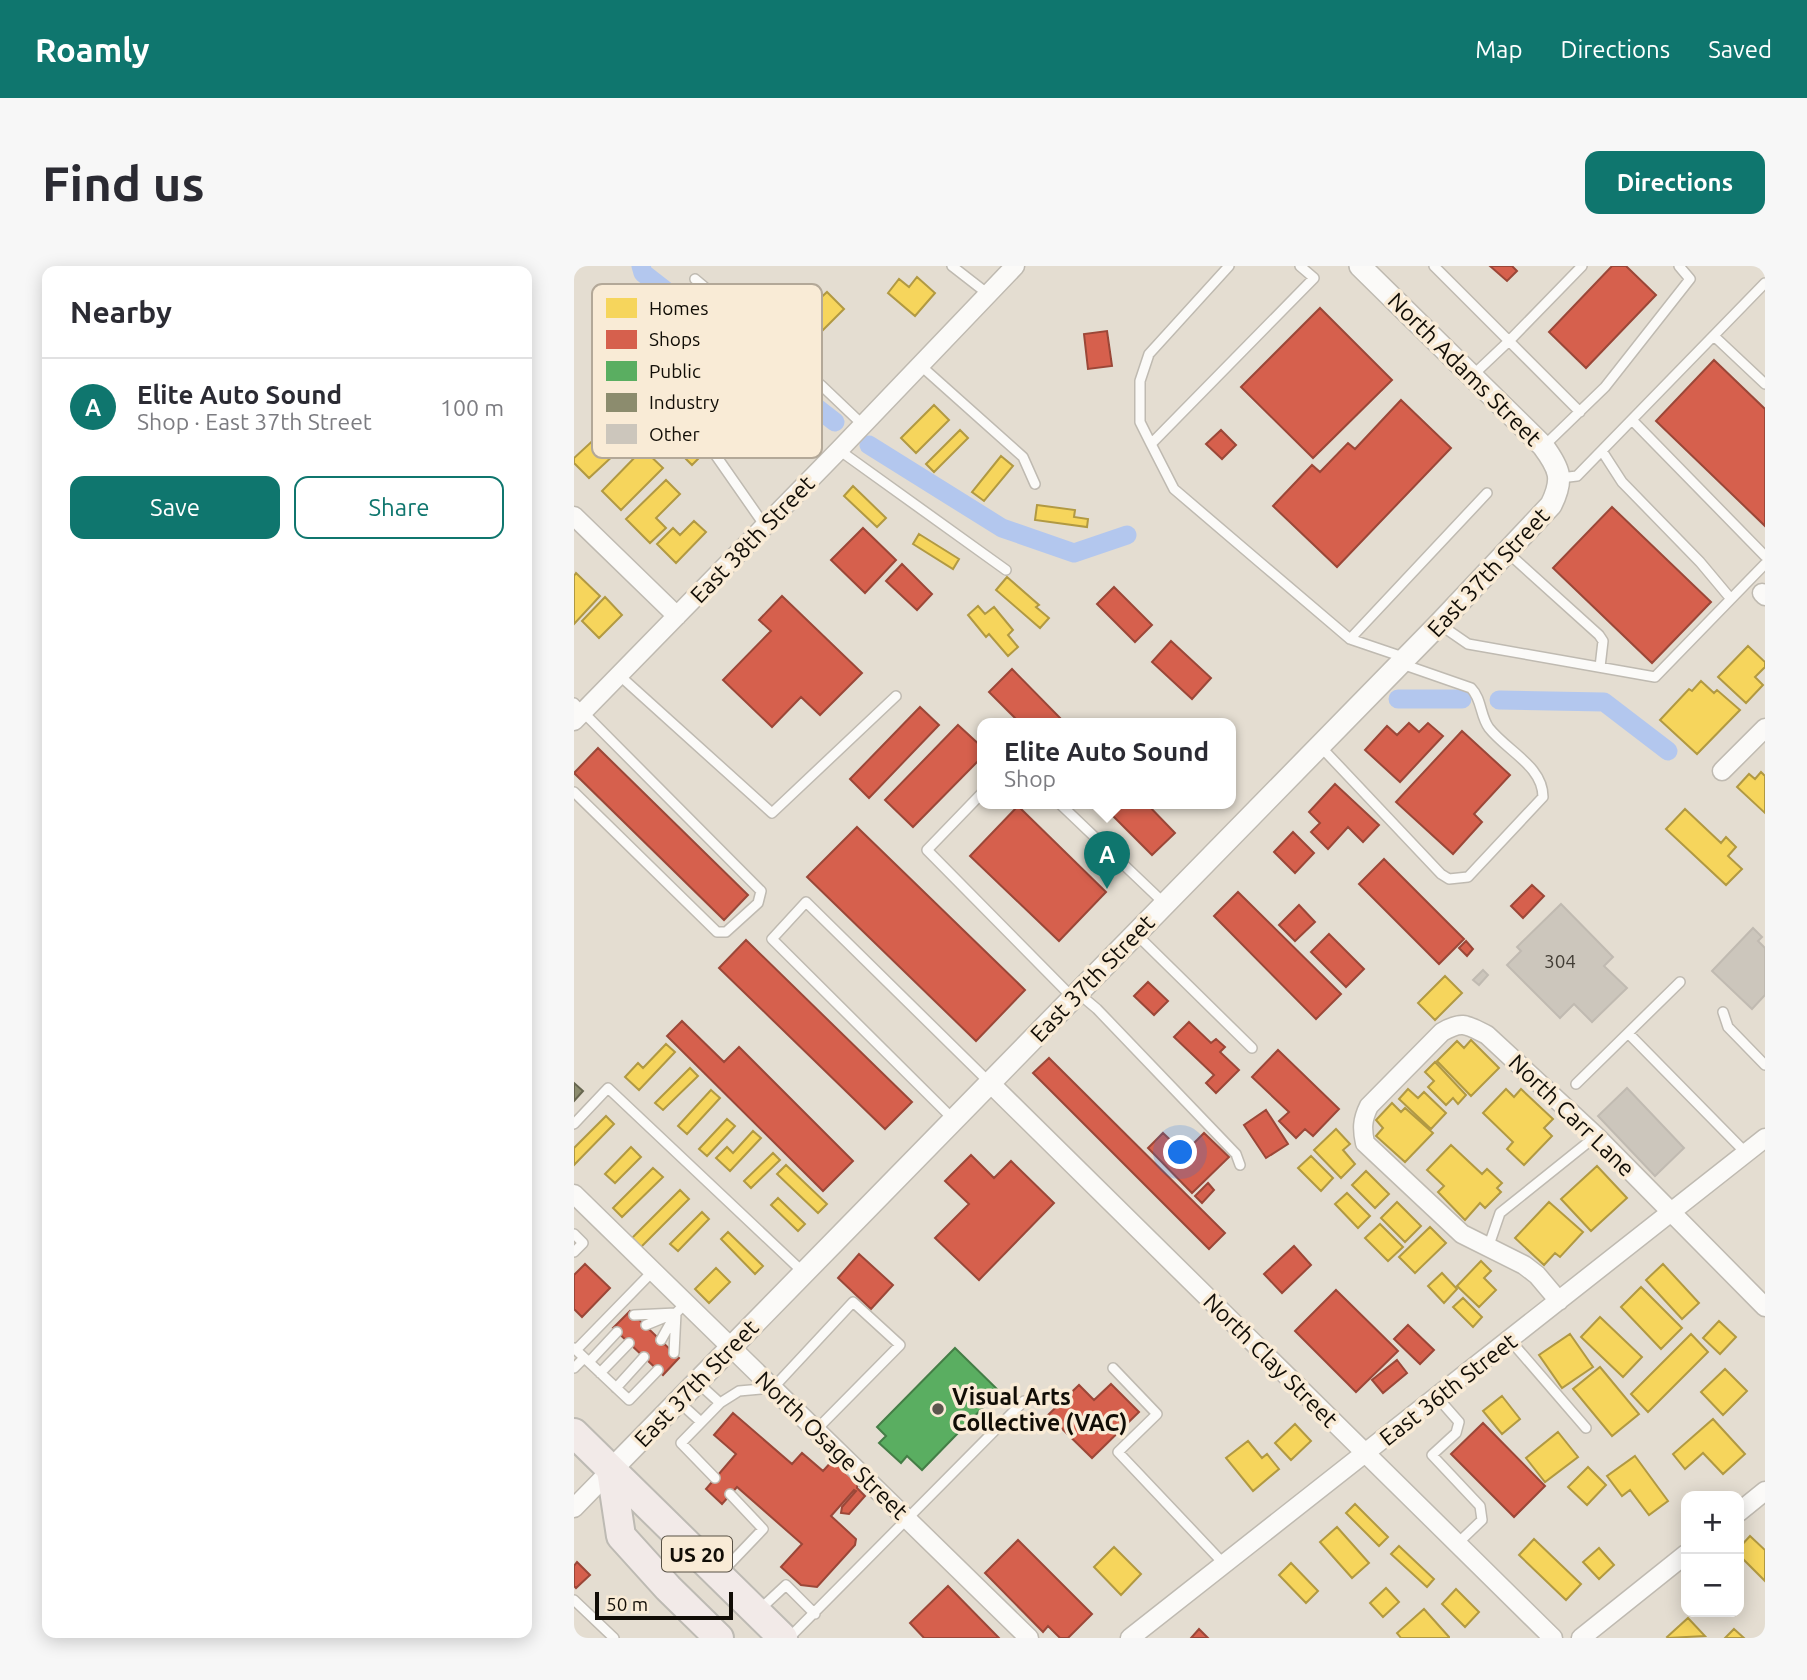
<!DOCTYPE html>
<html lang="en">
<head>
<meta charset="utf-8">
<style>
	:root { --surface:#fff; --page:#f7f7f7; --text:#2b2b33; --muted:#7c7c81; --line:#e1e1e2; --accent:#0f766e }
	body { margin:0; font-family:Ubuntu,sans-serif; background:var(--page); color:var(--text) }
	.controls { position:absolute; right:21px; bottom:21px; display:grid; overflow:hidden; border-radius:14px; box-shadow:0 4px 18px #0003 }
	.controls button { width:63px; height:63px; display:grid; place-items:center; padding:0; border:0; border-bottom:2px solid var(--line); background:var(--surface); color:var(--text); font:35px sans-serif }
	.scale { position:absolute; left:21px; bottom:18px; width:138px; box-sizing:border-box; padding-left:7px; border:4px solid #110d06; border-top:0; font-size:19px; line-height:24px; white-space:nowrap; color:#110d06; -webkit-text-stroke:5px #f9ebd6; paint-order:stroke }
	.you { position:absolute; left:607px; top:887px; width:24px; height:24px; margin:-18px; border:5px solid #fff; border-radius:50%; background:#1a73e8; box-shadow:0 0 0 10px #1a73e833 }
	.badge { display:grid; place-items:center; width:46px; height:46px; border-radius:50%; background:var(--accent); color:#fff; font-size:23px; font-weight:700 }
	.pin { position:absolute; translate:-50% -58px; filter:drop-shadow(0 2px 4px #0008) }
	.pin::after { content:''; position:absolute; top:37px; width:24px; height:21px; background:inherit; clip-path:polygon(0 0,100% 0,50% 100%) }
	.popup { position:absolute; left:403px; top:452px; width:259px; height:91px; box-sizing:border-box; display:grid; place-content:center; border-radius:14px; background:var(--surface); filter:drop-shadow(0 2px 5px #0005); font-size:23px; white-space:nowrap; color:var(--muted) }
	.popup b { font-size:26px; color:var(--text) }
	.popup::after { content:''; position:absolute; left:50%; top:100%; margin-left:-14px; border:14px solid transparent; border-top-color:var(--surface) }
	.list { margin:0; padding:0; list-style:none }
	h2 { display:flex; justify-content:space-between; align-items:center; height:91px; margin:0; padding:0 28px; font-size:30px }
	h2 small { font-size:23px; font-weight:400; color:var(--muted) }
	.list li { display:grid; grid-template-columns:46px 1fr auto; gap:21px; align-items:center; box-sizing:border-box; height:98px; padding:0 28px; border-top:2px solid var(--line) }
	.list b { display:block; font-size:26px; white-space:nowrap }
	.list p { margin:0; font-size:23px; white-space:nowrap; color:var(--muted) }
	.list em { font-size:23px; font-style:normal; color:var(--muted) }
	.actions { display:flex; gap:14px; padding:21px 28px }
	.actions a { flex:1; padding:16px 0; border:2px solid var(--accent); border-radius:14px; text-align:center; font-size:24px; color:var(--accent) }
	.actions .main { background:var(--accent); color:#fff }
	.map { position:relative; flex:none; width:1191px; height:1372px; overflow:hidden; border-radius:14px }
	header { display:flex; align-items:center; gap:42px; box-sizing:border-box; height:98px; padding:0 35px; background:var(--accent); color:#fff }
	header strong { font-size:33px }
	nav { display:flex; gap:38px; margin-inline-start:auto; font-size:24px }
	.intro { display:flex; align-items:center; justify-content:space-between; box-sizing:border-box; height:168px; padding:0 42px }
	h1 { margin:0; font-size:49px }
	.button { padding:18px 32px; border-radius:14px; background:var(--accent); color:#fff; font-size:24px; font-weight:700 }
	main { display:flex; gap:42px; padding:0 42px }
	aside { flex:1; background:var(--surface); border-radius:14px; box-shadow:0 4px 18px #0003 }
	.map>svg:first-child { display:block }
	.homes { fill:#f6d55c; stroke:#b19942; stroke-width:2 }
	.shops { fill:#d6604d; stroke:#9b4738; stroke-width:2 }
	.public { fill:#5aae61; stroke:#447e46; stroke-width:2 }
	.industry { fill:#8c8c6e; stroke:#67664f; stroke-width:2 }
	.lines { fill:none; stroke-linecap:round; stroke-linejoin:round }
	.canal { stroke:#b3c7ee; stroke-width:19 }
	.building { fill:#ccc6bc; stroke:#c0bab1; stroke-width:2 }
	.service-casing { stroke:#bfbab1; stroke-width:12 }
	.minor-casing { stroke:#bfbab1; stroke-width:21 }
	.tertiary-casing { stroke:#bfbab1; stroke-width:24 }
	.primary-casing { stroke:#bdbab3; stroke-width:32 }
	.service { stroke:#fbfaf8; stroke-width:9 }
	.minor { stroke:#fbfaf8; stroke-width:18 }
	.tertiary { stroke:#fbfaf8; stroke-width:21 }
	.primary { stroke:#f2eae8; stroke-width:28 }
	.poi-dot { fill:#5b564d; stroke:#f9ebd6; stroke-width:2.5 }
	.labels { text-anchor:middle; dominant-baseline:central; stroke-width:7; stroke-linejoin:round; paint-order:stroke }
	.number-label { font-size:19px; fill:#413c34 }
	.shield { fill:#f9ebd6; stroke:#575044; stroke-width:2 }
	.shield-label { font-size:21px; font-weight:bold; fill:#110d06 }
	.street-label { font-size:23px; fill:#110d06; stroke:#f9ebd6 }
	.poi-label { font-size:23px; font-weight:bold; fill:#110d06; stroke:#f9ebd6; text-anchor:start }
	.key { fill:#f9ebd6; stroke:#b3a898; stroke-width:2 }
	.key-label { font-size:19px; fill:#110d06 }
</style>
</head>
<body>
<header>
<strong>Roamly</strong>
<nav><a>Map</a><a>Directions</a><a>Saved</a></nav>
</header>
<div class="intro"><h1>Find us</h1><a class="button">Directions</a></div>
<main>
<aside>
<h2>Nearby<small></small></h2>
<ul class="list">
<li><span class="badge">A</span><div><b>Elite Auto Sound</b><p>Shop · East 37th Street</p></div><em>100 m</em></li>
</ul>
<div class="actions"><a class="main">Save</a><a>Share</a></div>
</aside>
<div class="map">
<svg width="1191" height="1372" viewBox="0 0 1191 1372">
	<rect width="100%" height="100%" fill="#e4ddd1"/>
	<path class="homes" d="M343,11L361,27L341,50L314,27L325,13L335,21Z
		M253,26L270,43L228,85L211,68L221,58L213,50L234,30L241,37Z
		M94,76L126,109L111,123L79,91Z
		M360,139L375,154L342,187L327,172Z
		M92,143L114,164L108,170L127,190L118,199L77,158Z
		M172,149L192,167L183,177L179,173L162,191L139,170L155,152L163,160Z
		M386,164L394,172L360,206L352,198Z
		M25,169L42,187L15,212L0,197V192Z
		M69,183L89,202L47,244L28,225Z
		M427,190L439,200L410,235L398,226Z
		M92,214L106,228L82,252L92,262L76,277L52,253Z
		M279,220L312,252L303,261L270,230Z
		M463,239L501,244L500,251L514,253L513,261L461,254Z
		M120,255L132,266L102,297L83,278L99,262L106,269Z
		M345,268L385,293L379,303L339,278Z
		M2,307L26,330L0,358V310Z
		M433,311L465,339L462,341L475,352L466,362L422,324Z
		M31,331L48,349L25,372L8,355Z
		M404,340L411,348L420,341L439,364L434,369L444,381L434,390L415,368L412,371L394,349Z
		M1174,380L1191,396V401L1181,411L1189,419L1172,437L1144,411Z
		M1127,415L1140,427L1143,424L1166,444L1123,488L1086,454L1115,423L1118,425Z
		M1187,506L1191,510V547L1163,521L1175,508L1181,513Z
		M1111,543L1147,577L1152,571L1162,581L1154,590L1168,603L1152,619L1092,563Z
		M871,710L888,727L861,754L844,737Z
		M897,774L925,802L897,830L863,795L883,775L890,782Z
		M92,778L101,786L65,824L51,811L64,797L69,802Z
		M861,796L892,829L884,838L879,832L872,839L854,821L860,815L851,806Z
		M116,802L124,810L89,844L81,837Z
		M834,823L844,832L850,826L872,847L857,863L825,833Z
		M932,823L940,831L947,823L979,853L970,862L978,870L950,899L933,883L939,876L909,847Z
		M137,824L146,832L113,868L104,860Z
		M818,837L827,846L831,842L859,867L831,896L802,870L809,862L802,854Z
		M32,850L40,858L0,899V882Z
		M153,853L161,860L133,890L125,883Z
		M762,863L776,878L769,884L781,898L767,912L740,884Z
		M179,865L187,872L156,905L142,892L153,881L159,887Z
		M877,879L908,908L913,903L928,917L923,922L927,926L911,942L906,937L891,954L864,926L870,920L853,904Z
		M57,881L67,891L41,917L31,908Z
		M199,887L206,894L177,922L170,915Z
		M737,890L759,912L747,925L724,902Z
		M212,899L253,938L244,947L203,908Z
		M1023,900L1053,932L1017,965L987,933Z
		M79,902L89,911L48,951L39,942Z
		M792,905L815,928L801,942L778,919Z
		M106,924L115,933L67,981L58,972Z
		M773,927L796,950L784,962L761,938Z
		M204,932L231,958L224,965L197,939Z
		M823,936L847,960L831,976L807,952Z
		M975,936L1009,966L986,991L981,987L970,999L941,972Z
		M128,946L135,953L104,985L96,978Z
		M806,958L829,981L814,995L791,972Z
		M856,961L872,977L841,1007L825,991Z
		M154,966L189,1000L181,1008L147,973Z
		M907,995L917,1005L910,1012L922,1024L905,1041L883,1020Z
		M1089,998L1125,1037L1108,1053L1072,1014Z
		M142,1002L156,1016L135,1037L121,1023Z
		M868,1007L883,1023L870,1037L854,1020Z
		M1067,1021L1108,1062L1087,1083L1047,1041Z
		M889,1032L908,1051L899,1061L879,1041Z
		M1026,1051L1068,1091L1049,1111L1007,1071Z
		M1145,1055L1162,1071L1146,1088L1129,1072Z
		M996,1068L1019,1101L988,1122L965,1089Z
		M1117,1068L1134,1086L1074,1146L1057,1128Z
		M1026,1101L1065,1148L1038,1170L999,1123Z
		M1151,1103L1173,1125L1149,1149L1127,1126Z
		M928,1130L946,1153L928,1168L909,1145Z
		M1139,1153L1171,1188L1149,1208L1129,1187L1111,1203L1099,1188Z
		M721,1158L737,1175L717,1194L701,1177Z
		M984,1166L1004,1191L971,1216L952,1192Z
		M674,1175L688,1192L693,1188L705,1203L679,1225L652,1192Z
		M1061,1190L1094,1235L1075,1249L1056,1224L1048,1230L1033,1210Z
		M1014,1201L1032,1219L1013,1239L994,1221Z
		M781,1238L814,1271L805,1280L772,1247Z
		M763,1261L795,1297L778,1312L746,1276Z
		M1176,1270L1191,1284V1315L1165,1289V1282Z
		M960,1273L1007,1318L992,1334L945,1289Z
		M825,1280L860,1313L853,1321L817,1288Z
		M540,1281L567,1308L547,1329L520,1301Z
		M1025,1282L1040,1299L1025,1313L1009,1296Z
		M717,1297L744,1325L732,1337L705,1309Z
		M812,1322L825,1336L809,1351L796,1337Z
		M882,1323L905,1346L891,1361L868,1338Z
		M850,1343L875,1371V1372H827L823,1367Z
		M1114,1352L1131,1370L1094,1372L1093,1371Z
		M1160,1363L1170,1372H1151Z"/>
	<path class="shops" d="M916,0H938L943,5L933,15Z
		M1038,0H1052L1082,29L1012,102L975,66Z
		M746,42L818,114L739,192L667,121Z
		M533,65L538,100L514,103L510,68Z
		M1140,94L1191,143V260L1082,155Z
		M827,134L877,182L763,301L699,240L738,199L746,206L774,177L781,183Z
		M647,164L662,179L648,193L632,178Z
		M1038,241L1137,336L1078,397L979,302Z
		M289,262L322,294L291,327L257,294Z
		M328,298L358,328L343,344L312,315Z
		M540,321L578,359L561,376L523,338Z
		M208,330L288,407L246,449L227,431L198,461L149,414L197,365L185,354Z
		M597,375L637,412L618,433L578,396Z
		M438,403L491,457H446L415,426Z
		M346,441L365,459L295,532L276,513Z
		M835,457L845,466L854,457L869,470L826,516L791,484L813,460L823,469Z
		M384,459L409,482V490L339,561L311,534Z
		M888,465L936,509L900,548L908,556L879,588L822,536Z
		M24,482L174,629L150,654L0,507Z
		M761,518L805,559L789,576L774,561L754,583L737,566L746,557L735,546Z
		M526,537H572L601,567L578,589Z
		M444,540L532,626L485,675L396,590Z
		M283,561L451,724L402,775L233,611Z
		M719,566L740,587L721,607L700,586Z
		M810,593L890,673L865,698L785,618Z
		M958,619L970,630L949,652L937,640Z
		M664,626L767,728L742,753L640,650Z
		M725,639L741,656L721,675L705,659Z
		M755,668L790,703L772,721L737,686Z
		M172,674L338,836L311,863L145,702Z
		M892,675L899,683L893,690L885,682Z
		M574,716L594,735L580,749L560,730Z
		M108,755L150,796L165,781L279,895L249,925L93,770Z
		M615,756L637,777L642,773L651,781L646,786L665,804L642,827L632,817L640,809L600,771Z
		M704,784L765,843L739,870L731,863L722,872L705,855L715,846L678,811Z
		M475,792L651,967L635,983L459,807Z
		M692,844L714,878L692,892L670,859Z
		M589,867L610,887L630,867L655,891L618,927L574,882Z
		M397,889L420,912L437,895L480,937L405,1014L361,972L395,938L371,915Z
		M634,917L640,924L628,937L621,930Z
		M720,980L737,999L708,1027L690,1008Z
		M285,988L319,1019L297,1043L264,1012Z
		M11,998L36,1022L8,1051L0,1043V1009Z
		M762,1024L824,1085L782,1126L721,1065Z
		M56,1045L105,1092L89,1109L39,1062Z
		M834,1059L860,1084L846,1098L820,1073Z
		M823,1094L833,1107L809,1127L798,1114Z
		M537,1118L565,1146L518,1192L474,1149L505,1119L520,1134Z
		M159,1147L218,1198L228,1187L249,1205L259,1194L284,1216L283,1222L291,1230L275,1248L267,1247L268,1241L282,1225L280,1224L257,1250L282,1273L281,1279L243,1321L227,1319L207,1301L228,1278L163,1221L148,1238L132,1223L162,1188L140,1169Z
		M909,1157L971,1220L940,1251L877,1188Z
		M444,1274L518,1348L494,1372H486L474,1360L469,1366L411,1307Z
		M3,1296L16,1309L2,1322L0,1320V1300Z
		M374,1320L425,1372H350L336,1357Z
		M625,1363L634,1372H617Z"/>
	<path class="public" d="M381,1082L425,1125L348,1204L333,1190L327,1197L305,1177L312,1170L303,1161Z"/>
	<path class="industry" d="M0,817L9,825L0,835Z"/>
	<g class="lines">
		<path class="canal" d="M67,0L69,7L261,156
			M295,179L428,262L500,287L553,269
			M824,433H888
			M925,434L1030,436L1094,485"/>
	</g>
	<path class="building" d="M987,638L1039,691L1030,700L1053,722L1018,756L1000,738L986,752L933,699L947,685L943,681Z
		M1179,662L1188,671L1184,675L1191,682V729L1178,743L1138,705Z
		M909,704L914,709L905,719L899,714Z
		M1053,822L1110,882L1081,910L1024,850Z"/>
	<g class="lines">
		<g class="service-casing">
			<path id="service" d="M378,0L414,28
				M655,0L575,88L566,115V156L577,178L740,12L726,0
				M860,0L935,75L898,110
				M121,13L248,120L289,159
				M1140,70L1191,118
				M346,99L449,191L461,218
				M1006,146L935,75L1008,0
				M115,151L191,260
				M1058,154L1191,290
				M577,178L600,223L689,299L776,373L829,391
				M970,180L1031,121L1116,13L1105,0
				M265,184L432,304
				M1028,185L1048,216L1126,296L1157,333
				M986,212L1003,210L1191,17
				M933,286L1025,369L1029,375L1026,401
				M865,358L894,378L1081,411L1191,298
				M776,373L913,227
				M45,409L198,547L322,430
				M0,437L187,625L184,637L152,666H143L0,526
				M746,480L867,608L875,613L894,611L969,531C969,500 933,485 915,462C906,450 908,433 897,422L828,398
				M409,526L353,584L499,732
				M485,537L591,638
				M562,668L678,782
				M504,727L523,743L662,888L666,899
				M1149,746L1154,761L1191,799
				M1054,767L1172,887
				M1002,818L1106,716
				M379,853L198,673L232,636L415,816
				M0,858L34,822L230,1007
				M0,968L9,977L0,986
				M914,982L926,947L1022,870
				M60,1049L102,1047L112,1037
				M72,1059L94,1050
				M87,1074L101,1049
				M936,1074L1012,1162
				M0,1082L55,1134L84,1104
				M2,1084L79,1005
				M100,1087L102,1047
				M15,1096L43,1066
				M0,1102L10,1092
				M539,1102L583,1148L544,1186L650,1298
				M26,1107L55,1077
				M124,1117L146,1137L165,1125L199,1122L279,1036L326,1079L242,1164
				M42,1122L70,1091
				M863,1131L885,1156L882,1167L858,1189L906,1240L908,1254L883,1278
				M105,1136L127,1156
				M141,1212L107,1177L146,1137
				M146,1308L189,1263L156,1228
				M0,1334L40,1372
				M184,1345L212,1319L241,1348
				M215,1372L450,1135"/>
		</g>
		<g class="minor-casing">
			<path id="minor" d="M0,250L103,350
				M1188,327L1191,330
				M0,455L265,184L441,0
				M1148,505L1191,462
				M415,816L979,1372
				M0,928L455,1372
				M985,1035L963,1009L950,999L888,968L791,877C788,863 788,854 795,840L868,766C889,754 893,759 913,769L1022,870L1191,1041
				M0,1242L37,1204
				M1165,1246L1191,1225
				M556,1372L1191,872
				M1007,1372L1112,1288"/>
		</g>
		<g class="tertiary-casing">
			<path id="tertiary" d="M37,1204L865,358L977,239C990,213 986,203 969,180L786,0"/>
		</g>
		<g class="primary-casing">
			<path id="primary" d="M0,1167L209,1372
				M37,1204L47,1270L94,1322L145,1372"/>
		</g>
		<use href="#service" class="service"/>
		<use href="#minor" class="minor"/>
		<use href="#tertiary" class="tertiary"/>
		<use href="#primary" class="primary"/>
	</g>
	<circle class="poi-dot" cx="364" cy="1143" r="7"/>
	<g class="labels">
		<g class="number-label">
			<text x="986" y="695">304</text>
		</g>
		<rect class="shield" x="88" y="1270.5" width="70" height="35" rx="5"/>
		<g class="shield-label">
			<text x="123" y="1288">US 20</text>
		</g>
		<g class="street-label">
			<text transform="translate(891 103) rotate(45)">North Adams Street</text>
			<text transform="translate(178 273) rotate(-46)">East 38th Street</text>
			<text transform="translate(914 306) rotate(-47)">East 37th Street</text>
			<text transform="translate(518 712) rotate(-46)">East 37th Street</text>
			<text transform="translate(998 849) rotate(44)">North Carr Lane</text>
			<text transform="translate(697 1094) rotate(45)">North Clay Street</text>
			<text transform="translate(122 1117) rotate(-46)">East 37th Street</text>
			<text transform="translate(874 1123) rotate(-38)">East 36th Street</text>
			<text transform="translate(258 1179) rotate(44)">North Osage Street</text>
		</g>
		<g class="poi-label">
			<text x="378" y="1130">Visual Arts<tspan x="378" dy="26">Collective (VAC)</tspan></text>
		</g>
	</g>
	<rect x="18" y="18" width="230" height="174" rx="10" class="key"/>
	<rect x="32" y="32" width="31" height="20" fill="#f6d55c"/>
	<rect x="32" y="64" width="31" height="19" fill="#d6604d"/>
	<rect x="32" y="95" width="31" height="20" fill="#5aae61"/>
	<rect x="32" y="127" width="31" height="19" fill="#8c8c6e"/>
	<rect x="32" y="158" width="31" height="20" fill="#ccc6bc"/>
	<g class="key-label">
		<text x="75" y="49">Homes</text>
		<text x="75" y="80">Shops</text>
		<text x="75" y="112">Public</text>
		<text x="75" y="143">Industry</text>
		<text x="75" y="175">Other</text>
	</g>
</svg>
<div class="controls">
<button>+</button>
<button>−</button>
</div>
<div class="scale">50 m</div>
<div class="you"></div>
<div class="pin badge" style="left:533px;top:623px">A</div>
<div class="popup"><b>Elite Auto Sound</b>Shop</div>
</div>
</main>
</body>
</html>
